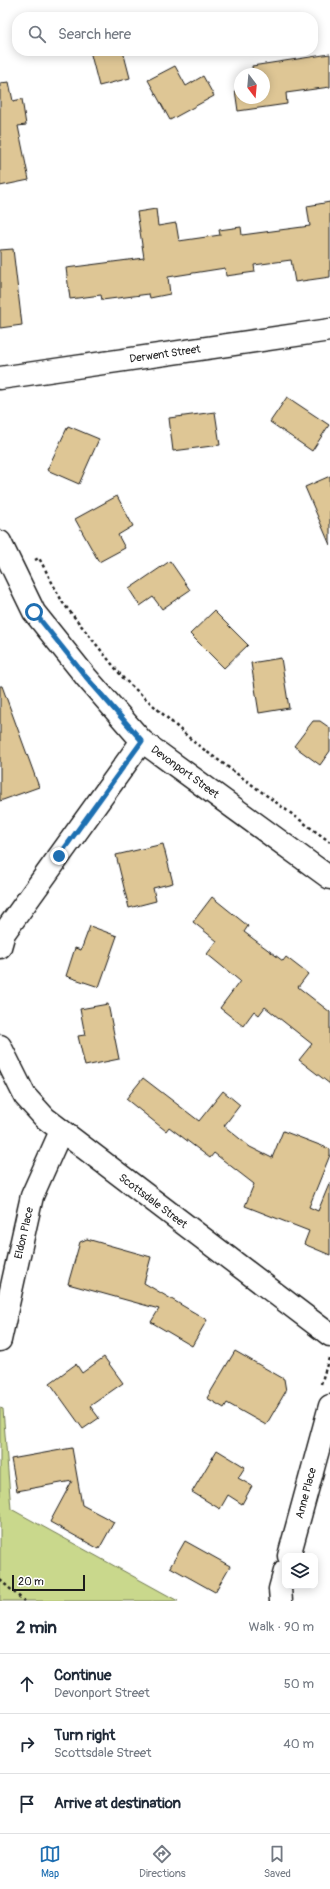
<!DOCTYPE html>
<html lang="en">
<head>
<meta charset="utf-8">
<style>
	:root { --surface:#fff; --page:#f6f6f7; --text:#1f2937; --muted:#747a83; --line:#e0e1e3; --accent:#1f6fb2 }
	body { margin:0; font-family:Pangolin,sans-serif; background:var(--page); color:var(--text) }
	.controls { position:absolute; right:12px; bottom:12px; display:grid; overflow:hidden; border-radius:8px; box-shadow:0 2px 10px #0003 }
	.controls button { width:36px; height:36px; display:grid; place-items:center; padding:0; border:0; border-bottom:1px solid var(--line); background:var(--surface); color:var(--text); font:20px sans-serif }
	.compass { position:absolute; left:234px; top:68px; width:36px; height:36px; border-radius:50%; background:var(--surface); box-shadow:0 2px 10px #0003; rotate:164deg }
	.scale { position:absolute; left:12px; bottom:10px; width:73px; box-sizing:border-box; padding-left:4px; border:2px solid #1c1c1c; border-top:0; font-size:11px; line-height:14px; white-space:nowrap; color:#1c1c1c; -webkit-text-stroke:3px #fff; paint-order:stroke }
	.stop { position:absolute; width:12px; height:12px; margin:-9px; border:3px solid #1f6fb2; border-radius:50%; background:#fff }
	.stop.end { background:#1f6fb2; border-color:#fff; box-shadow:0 1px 4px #0008 }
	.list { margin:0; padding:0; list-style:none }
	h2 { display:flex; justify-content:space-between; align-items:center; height:52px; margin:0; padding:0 16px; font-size:17px }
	h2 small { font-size:13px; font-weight:400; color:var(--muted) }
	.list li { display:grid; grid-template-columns:26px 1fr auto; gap:12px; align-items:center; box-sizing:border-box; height:60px; padding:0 16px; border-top:1px solid var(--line) }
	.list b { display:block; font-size:15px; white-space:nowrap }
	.list p { margin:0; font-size:13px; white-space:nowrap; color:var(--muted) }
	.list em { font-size:13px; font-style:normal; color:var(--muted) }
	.icon { flex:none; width:22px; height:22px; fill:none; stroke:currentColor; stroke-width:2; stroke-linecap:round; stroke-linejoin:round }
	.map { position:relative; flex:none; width:330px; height:1601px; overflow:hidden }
	.search { position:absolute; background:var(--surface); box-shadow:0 2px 10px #0003; left:12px; right:12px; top:12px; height:44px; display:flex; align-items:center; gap:10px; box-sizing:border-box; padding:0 14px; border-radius:16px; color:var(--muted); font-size:15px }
	.sheet { height:232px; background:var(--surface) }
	nav { display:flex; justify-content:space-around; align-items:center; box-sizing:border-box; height:56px; border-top:1px solid var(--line); background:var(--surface); font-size:11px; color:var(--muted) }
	nav a { display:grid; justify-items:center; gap:2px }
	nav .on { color:var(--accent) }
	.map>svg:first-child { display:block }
	.green { fill:#c9d88c; stroke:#727a54 }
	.building { fill:#dec695; stroke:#1c1c1c }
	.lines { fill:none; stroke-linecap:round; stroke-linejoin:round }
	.street-casing { stroke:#1c1c1c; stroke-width:25 }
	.secondary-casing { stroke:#1c1c1c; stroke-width:25 }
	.path { stroke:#1c1c1c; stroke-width:2.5; stroke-dasharray:3 3; stroke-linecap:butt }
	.street { stroke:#fff; stroke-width:22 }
	.secondary { stroke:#fff; stroke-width:22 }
	.route { stroke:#1f6fb2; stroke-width:5 }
	.labels { text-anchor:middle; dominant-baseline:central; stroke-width:3.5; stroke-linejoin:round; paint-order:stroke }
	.street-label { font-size:11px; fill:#1c1c1c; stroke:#fff }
</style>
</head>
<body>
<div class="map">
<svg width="330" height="1601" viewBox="0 0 330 1601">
	<rect width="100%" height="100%" fill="#fff"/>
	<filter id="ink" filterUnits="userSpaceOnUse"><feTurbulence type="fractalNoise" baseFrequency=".025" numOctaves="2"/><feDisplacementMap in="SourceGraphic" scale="8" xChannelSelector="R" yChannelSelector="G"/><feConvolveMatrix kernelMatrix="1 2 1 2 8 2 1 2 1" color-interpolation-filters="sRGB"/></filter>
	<g filter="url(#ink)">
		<path class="green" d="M0,1408L3,1409L11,1509L178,1601H0Z"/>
		<path class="building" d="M90,51H123L130,78L99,86Z
			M330,54V87L286,93L287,104L238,111L235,90L240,89V98H264V74H253L252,66Z
			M175,66L186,86L203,76L214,96L170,120L148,80Z
			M9,82L13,101L22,99L26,125L18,126L29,180L0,186V83Z
			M330,202V277L295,282L291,260L254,265L255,272L226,276L225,268L168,277L170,294L150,298L149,294L102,300L101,295L70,299L66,268L144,258L137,212L156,209L158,226L176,223L179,241L220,235L219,230L241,227L242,235L310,226L307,206Z
			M13,249L22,325L0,328V250Z
			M287,397L329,425L312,451L270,422Z
			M215,412L220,445L173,451L169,418Z
			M68,426L99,439L79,484L47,470Z
			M330,476V545L305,487Z
			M117,496L133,526L118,535L125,548L99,562L75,519Z
			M170,561L190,590L162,609L153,597L140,606L129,589Z
			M214,611L248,645L224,668L190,634Z
			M281,658L289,708L259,713L251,663Z
			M0,686H2L39,787L0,801Z
			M313,721H320L330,728V751L320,765L294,746Z
			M163,844L173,883L153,888L156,901L129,908L116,855Z
			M212,897L248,926L244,932L283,961L286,957L308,974L298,987L330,1012V1084L299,1060L312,1044L265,1007L259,1015L254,1011L243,1026L220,1008L240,981L207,954L217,941L193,922Z
			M90,926L117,936L99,987L66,976L75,948L81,950Z
			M108,1004L119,1059L85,1066L78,1036L85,1035L80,1009Z
			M143,1078L199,1121L223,1091L240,1105L224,1126L250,1147L272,1158L283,1131L330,1149V1155L309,1207L318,1211L330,1182V1255L304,1244L309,1231L245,1206L254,1184L214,1153L210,1158L169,1127L166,1131L126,1099Z
			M87,1239L151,1257L144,1283L207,1320L192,1346L151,1322L159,1309L68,1284L80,1242Z
			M235,1351L284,1379L286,1391L266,1425L227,1403L224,1408L207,1398Z
			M104,1357L123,1383L90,1406L99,1418L83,1429L50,1383L76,1364L82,1373Z
			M72,1448L82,1505L114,1522L99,1549L50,1522L72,1481L17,1491L11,1459Z
			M217,1450L245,1467L238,1478L252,1486L242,1504L228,1495L220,1509L192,1492Z
			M185,1541L230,1566L215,1592L170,1567Z"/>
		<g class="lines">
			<g class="street-casing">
				<path id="street" d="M0,378L330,330
					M0,947L4,933L142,741
					M0,1046L25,1096L45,1118L330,1335
					M0,1340L32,1196L61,1131
					M289,1556L330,1406
					M281,1601L280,1589L285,1571"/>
			</g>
			<g class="secondary-casing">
				<path id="secondary" d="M0,542L34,612L86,677L142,741L330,878"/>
			</g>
			<path class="path" d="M35,560L39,558L63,603L124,679L195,743L330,842
				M321,1384L329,1358
				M0,1580L24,1601"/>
			<use href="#street" class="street"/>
			<use href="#secondary" class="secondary"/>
		</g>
	</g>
	<g class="lines" filter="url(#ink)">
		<path class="route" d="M34,612L86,677L142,741L59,856"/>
	</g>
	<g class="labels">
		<g class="street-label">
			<text transform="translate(165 354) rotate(-8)">Derwent Street</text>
			<text transform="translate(185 772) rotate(36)">Devonport Street</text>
			<text transform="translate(153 1201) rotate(37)">Scottsdale Street</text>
			<text transform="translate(24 1233) rotate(-77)">Eldon Place</text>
			<text transform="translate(306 1493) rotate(-75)">Anne Place</text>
		</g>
	</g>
</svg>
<div class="controls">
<button><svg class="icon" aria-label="layers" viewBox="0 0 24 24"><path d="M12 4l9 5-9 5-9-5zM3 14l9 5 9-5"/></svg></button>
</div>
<svg class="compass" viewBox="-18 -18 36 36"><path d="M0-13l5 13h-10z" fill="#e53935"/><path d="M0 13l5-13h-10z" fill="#747a83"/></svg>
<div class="scale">20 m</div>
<div class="stop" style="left:34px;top:612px"></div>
<div class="stop end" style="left:59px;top:856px"></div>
<div class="search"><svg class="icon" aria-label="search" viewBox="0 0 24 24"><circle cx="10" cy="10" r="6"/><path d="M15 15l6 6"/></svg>Search here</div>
</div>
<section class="sheet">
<h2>2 min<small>Walk · 90 m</small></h2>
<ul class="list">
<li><svg class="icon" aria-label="ahead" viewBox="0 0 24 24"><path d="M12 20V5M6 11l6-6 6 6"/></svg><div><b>Continue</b><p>Devonport Street</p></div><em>50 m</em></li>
<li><svg class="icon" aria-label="right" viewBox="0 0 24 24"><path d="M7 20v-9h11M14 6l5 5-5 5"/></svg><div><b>Turn right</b><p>Scottsdale Street</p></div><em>40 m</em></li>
<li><svg class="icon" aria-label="arrive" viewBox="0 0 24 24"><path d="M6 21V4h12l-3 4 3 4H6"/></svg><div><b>Arrive at destination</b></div></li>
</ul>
</section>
<nav>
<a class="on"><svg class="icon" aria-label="map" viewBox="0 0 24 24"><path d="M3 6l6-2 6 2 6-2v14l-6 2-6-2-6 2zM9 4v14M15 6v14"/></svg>Map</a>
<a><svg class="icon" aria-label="directions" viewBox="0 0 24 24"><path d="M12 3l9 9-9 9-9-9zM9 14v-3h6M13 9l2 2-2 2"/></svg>Directions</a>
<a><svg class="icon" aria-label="saved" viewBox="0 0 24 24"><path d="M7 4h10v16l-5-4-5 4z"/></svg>Saved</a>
</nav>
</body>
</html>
